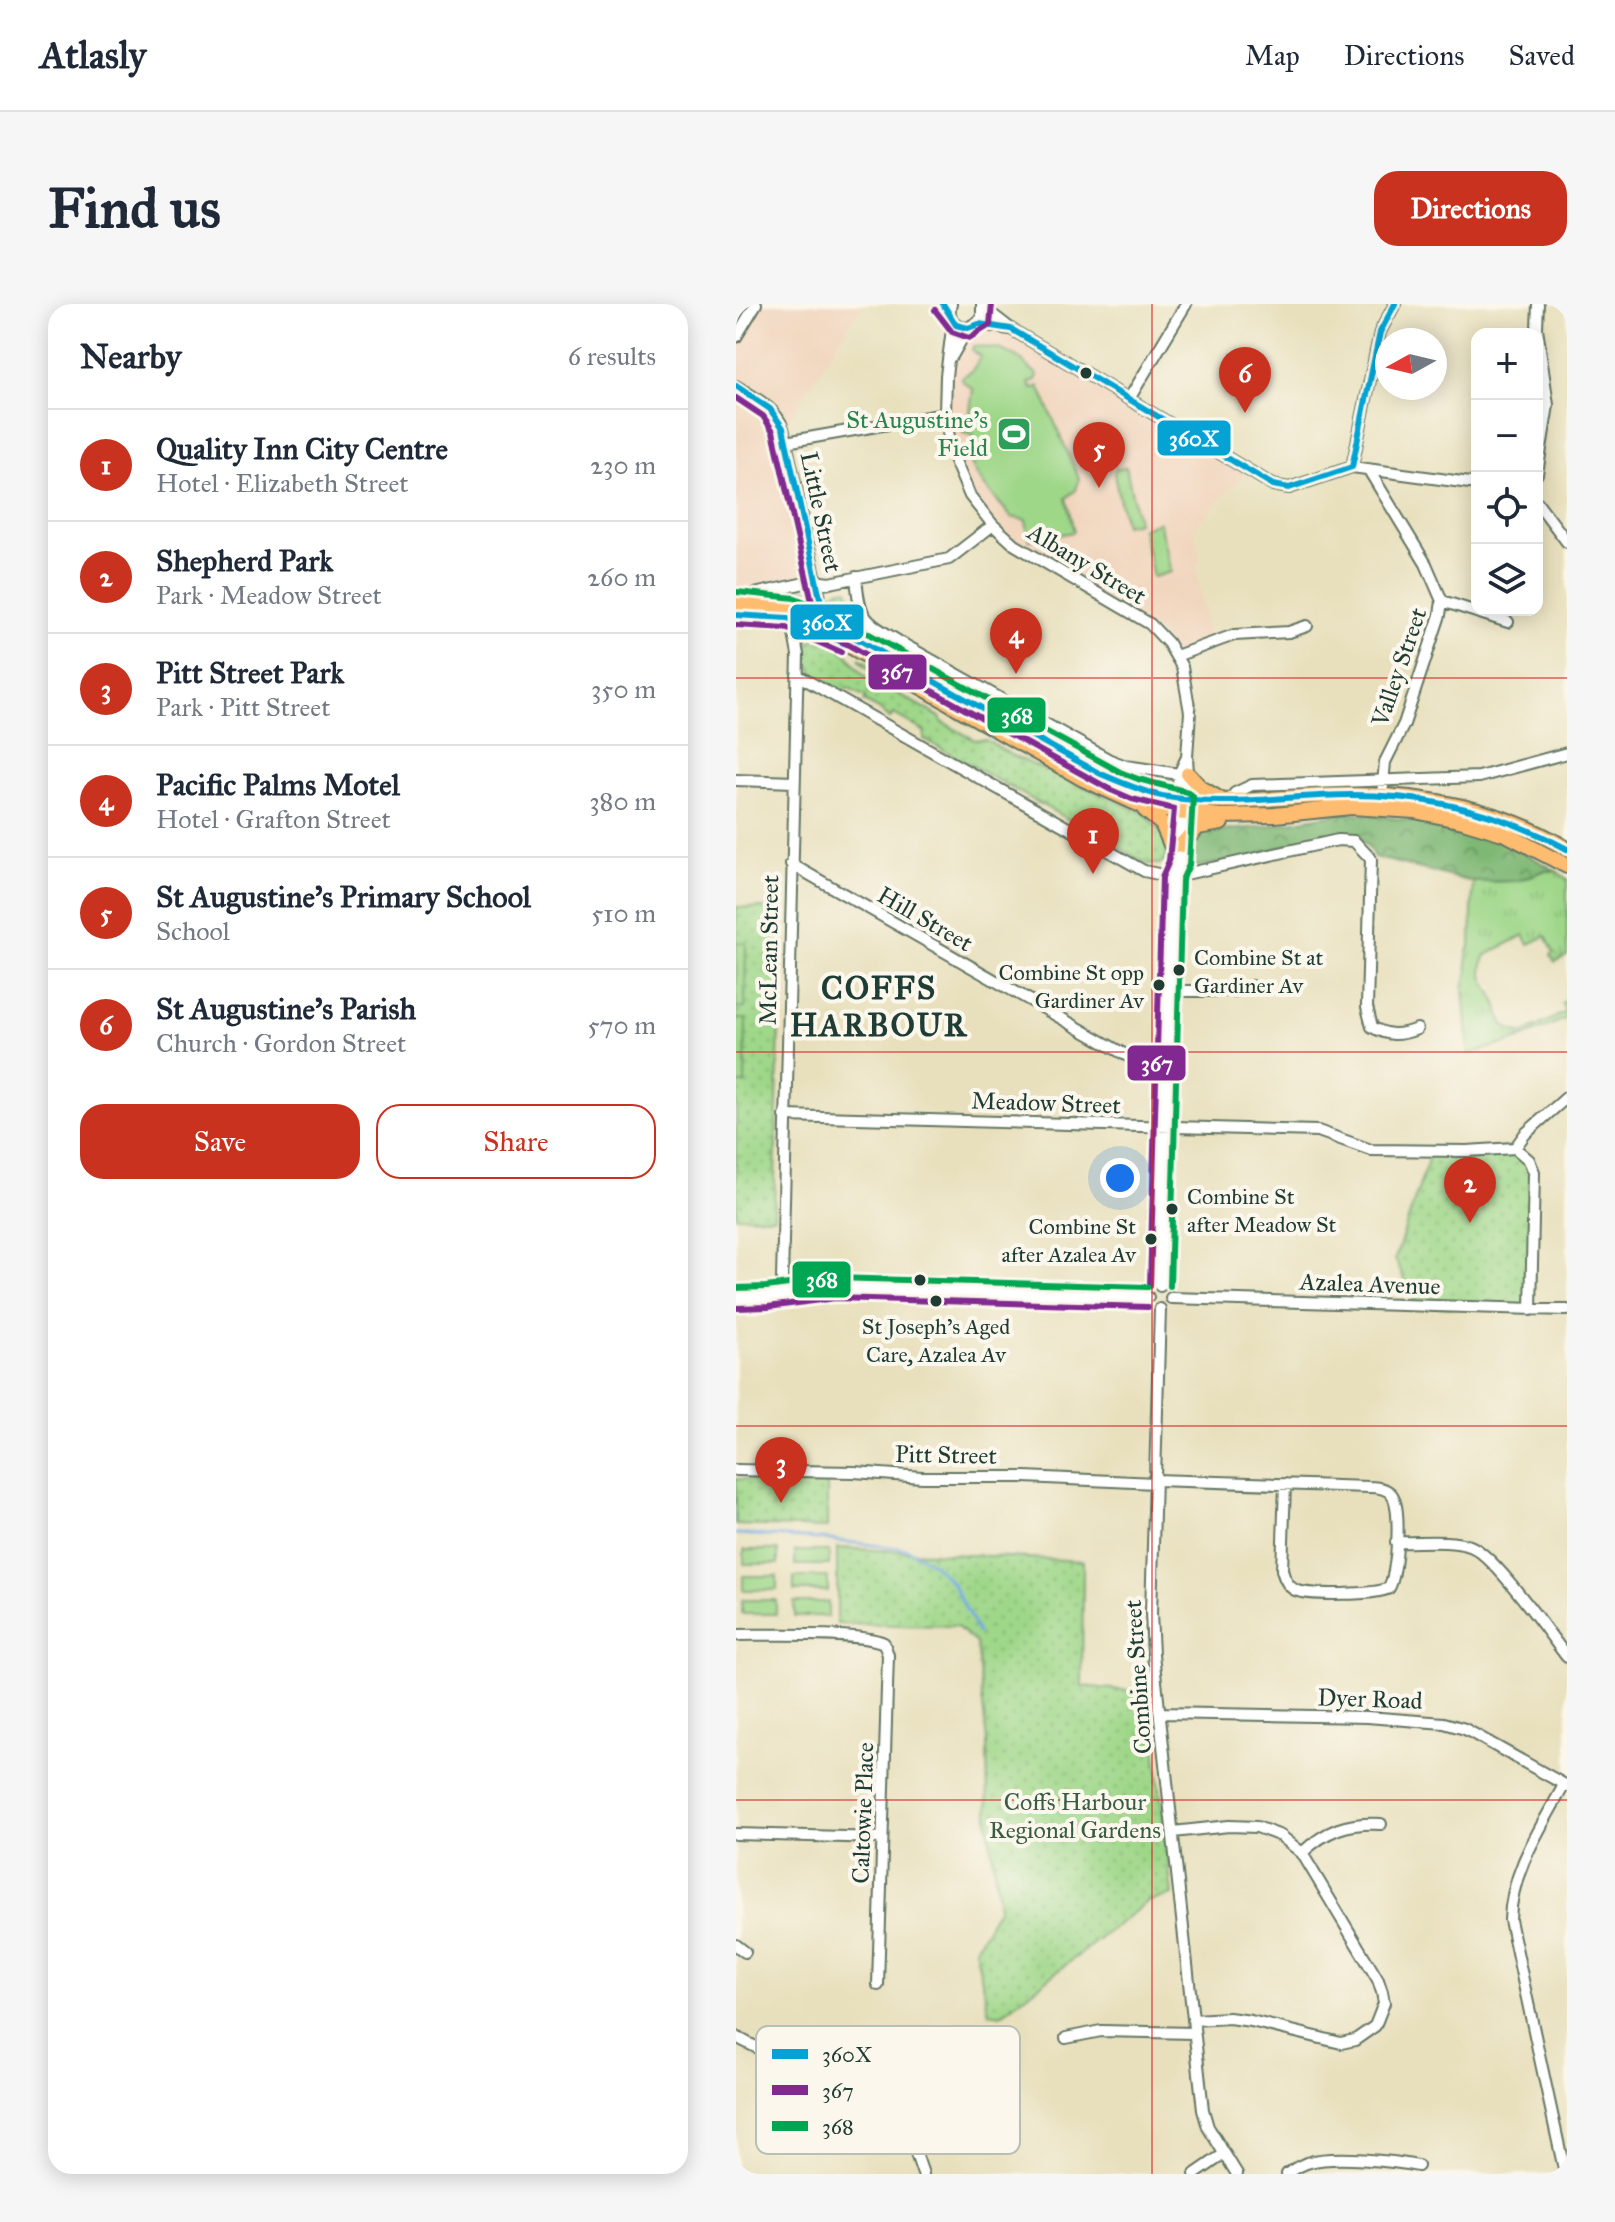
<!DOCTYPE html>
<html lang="en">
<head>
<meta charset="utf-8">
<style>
	:root { --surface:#fff; --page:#f6f6f7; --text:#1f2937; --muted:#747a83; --line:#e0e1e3; --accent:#c8321e }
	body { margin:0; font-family:"IM FELL Great Primer",serif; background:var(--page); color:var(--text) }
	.controls { position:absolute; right:24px; top:24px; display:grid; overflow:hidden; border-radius:16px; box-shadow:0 4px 20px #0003 }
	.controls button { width:72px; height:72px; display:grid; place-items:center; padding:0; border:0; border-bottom:2px solid var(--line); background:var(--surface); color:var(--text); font:40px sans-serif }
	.compass { position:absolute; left:639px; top:24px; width:72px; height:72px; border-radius:50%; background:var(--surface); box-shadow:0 4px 20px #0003; rotate:262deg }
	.you { position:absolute; left:384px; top:874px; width:28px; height:28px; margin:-20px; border:6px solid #fff; border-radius:50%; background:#1a73e8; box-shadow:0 0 0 12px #1a73e833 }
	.badge { display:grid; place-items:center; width:52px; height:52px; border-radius:50%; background:var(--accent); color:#fff; font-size:26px; font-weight:700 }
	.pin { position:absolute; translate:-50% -66px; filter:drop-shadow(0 2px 4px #0008) }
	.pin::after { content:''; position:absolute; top:42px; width:28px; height:24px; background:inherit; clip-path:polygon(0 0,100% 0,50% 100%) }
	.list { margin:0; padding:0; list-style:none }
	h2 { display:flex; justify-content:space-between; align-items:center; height:104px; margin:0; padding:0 32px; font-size:34px }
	h2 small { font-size:26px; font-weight:400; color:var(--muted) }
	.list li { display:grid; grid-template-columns:52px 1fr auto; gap:24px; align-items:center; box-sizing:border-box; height:112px; padding:0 32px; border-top:2px solid var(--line) }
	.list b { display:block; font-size:30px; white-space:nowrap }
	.list p { margin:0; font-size:26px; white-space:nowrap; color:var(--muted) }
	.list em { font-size:26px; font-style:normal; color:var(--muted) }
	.actions { display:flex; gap:16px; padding:24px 32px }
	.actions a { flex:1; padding:18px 0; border:2px solid var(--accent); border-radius:24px; text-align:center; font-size:28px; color:var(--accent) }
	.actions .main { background:var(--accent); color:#fff }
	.icon { flex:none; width:44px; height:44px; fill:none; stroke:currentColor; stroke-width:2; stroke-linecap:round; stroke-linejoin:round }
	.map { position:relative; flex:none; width:831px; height:1870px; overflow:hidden; border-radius:24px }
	header { display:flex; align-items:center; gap:48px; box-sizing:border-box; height:112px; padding:0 40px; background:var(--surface); border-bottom:2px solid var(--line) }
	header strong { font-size:38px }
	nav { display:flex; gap:44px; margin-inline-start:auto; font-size:28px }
	.intro { display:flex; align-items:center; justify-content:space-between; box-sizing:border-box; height:192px; padding:0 48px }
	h1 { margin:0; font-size:56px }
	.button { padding:20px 36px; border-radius:24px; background:var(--accent); color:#fff; font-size:28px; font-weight:700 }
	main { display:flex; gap:48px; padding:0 48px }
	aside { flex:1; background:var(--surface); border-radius:24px; box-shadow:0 4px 20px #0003 }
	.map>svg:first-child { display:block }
	.built { fill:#f1d5bd }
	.grass { fill:url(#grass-tufts); stroke:#5f8a5e; stroke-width:2 }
	.forest { fill:url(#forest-crowns); stroke:#4f7a54; stroke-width:2 }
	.park { fill:url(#park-dots); stroke:#5f8a5e; stroke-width:2 }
	.pitch { fill:#9fd789; stroke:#5f8a5e; stroke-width:2 }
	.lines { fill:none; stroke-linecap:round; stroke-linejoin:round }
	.stream { stroke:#72a7df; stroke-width:3 }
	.minor-casing { stroke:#657664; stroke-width:14 }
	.highway-casing { stroke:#657664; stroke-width:18 }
	.minor { stroke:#fff; stroke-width:10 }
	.highway { stroke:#fdbc70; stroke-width:14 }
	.bus-1-casing { stroke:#fbf7ec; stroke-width:12 }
	.bus-2-casing { stroke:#fbf7ec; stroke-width:12 }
	.bus-3-casing { stroke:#fbf7ec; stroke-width:12 }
	.bus-1 { stroke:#05a3d3; stroke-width:6 }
	.bus-2 { stroke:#812990; stroke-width:6 }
	.bus-3 { stroke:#00a651; stroke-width:6 }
	.grid { fill:none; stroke:#d62828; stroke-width:2; stroke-opacity:0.55 }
	.bus-dot { fill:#1f3d34; stroke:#fbf7ec; stroke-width:3 }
	.labels { text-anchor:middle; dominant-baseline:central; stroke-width:8; stroke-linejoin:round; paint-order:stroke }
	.bus-label { font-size:22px; fill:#1f3d34; stroke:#fbf7ec; text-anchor:start }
	.leisure-label { font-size:24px; fill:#27864d; stroke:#fbf7ec; text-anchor:end }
	.street-label { font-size:24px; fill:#1f3d34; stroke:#fbf7ec }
	.park-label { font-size:24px; fill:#395c45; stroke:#fbf7ec }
	.district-label { font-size:32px; font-weight:bold; letter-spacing:2px; fill:#1f3d34; stroke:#fbf7ec }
	.key { fill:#fbf7ec; stroke:#b9bfb5; stroke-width:2 }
	.key-label { font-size:22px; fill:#1f3d34 }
	.line-badge { stroke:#fbf7ec; stroke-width:3 }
	.badge-label { font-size:22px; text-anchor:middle; font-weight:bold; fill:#fff }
</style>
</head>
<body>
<header>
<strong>Atlasly</strong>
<nav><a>Map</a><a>Directions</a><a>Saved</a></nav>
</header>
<div class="intro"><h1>Find us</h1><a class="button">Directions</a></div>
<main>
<aside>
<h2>Nearby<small>6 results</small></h2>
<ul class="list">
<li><span class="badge">1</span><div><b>Quality Inn City Centre</b><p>Hotel · Elizabeth Street</p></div><em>230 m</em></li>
<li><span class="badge">2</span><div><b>Shepherd Park</b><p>Park · Meadow Street</p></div><em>260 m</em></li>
<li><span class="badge">3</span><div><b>Pitt Street Park</b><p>Park · Pitt Street</p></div><em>350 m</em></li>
<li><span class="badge">4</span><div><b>Pacific Palms Motel</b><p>Hotel · Grafton Street</p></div><em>380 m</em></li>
<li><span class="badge">5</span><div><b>St Augustine's Primary School</b><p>School</p></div><em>510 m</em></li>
<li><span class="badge">6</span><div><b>St Augustine's Parish</b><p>Church · Gordon Street</p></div><em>570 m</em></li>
</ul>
<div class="actions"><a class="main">Save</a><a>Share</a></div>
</aside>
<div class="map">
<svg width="831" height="1870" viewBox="0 0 831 1870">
	<defs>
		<pattern id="grass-tufts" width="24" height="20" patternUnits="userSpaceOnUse" patternTransform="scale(2)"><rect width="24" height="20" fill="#9fd789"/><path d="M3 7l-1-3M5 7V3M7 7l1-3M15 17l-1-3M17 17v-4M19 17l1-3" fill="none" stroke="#88b977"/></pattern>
		<pattern id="forest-crowns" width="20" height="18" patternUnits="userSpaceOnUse" patternTransform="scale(2)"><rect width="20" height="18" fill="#7fb875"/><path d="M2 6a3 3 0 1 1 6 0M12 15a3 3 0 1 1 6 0" fill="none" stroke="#679761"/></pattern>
		<pattern id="park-dots" width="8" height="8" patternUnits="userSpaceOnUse" patternTransform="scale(2)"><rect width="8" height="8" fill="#9fd789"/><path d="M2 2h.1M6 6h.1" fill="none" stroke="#88b977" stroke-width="1.8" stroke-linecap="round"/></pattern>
	</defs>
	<rect width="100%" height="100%" fill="#fbf7ec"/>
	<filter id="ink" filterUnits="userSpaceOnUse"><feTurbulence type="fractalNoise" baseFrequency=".0125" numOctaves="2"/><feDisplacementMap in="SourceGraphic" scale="16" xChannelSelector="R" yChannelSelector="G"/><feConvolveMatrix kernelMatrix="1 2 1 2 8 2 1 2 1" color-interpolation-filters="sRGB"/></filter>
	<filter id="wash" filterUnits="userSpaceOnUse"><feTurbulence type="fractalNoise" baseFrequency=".006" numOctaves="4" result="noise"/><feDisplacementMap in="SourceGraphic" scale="32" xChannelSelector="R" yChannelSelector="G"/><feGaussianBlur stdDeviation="1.8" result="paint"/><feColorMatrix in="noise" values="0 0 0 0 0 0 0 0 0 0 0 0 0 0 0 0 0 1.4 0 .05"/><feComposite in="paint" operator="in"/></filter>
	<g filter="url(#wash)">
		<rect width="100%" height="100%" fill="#e8e0bd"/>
		<path class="built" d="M0,0H127L47,124L78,277L0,294Z
			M243,20L275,25L512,166L458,224L464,257L460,261L473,338L440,352L423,328L291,249L234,192L216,150L210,72L223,39Z"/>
		<path class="grass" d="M67,284C81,285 81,295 84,307L30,293Z
			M105,285H112L121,314L138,329L377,464L397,470L438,476L439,478C425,496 387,473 370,467L103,318L91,306C91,295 95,289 105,285Z
			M123,354L313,461L293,454L154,375C142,371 130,365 123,354Z
			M807,567H820L831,575V652L819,658L815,651L818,649L810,632L793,640L788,631L750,651C740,672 752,680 760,698C764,706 763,715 769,722C774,726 780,728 786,730L830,708L826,699L831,696V714L776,738L733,750L728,684L732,667L731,650L735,640L737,578L781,577Z"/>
		<path class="forest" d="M610,508L704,520L761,533L820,567H807L781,577L737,578L638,553C622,509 555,541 524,550C502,556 478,559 455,564C452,548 456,540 467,529L532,522Z"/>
		<path class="park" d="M80,334L98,340L110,349L128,371L204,413L206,418L239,436H250L277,452L408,509L430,534L431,554L425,560H412L188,435L189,428L158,410L154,415L143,405L128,397L130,393L111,383L107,389C84,376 67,369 72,340Z
			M0,603L46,605L38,913L0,912Z
			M779,844L793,856L795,1006L681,1002L659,955L695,847Z
			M0,1175L91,1178V1224L0,1221Z
			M101,1244L347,1257L346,1382L413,1389L436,1591L411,1598L265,1711L253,1709L239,1644L263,1603L252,1518L251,1438L240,1339L220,1322L101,1320Z"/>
		<path class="pitch" d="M237,42L263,45L280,52L302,71L300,76L293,79L296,85L303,82L343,175L340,186L330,194L338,228L293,236L290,216L275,213C261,194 244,182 235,159L241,155L237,131L227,129L225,116L233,114L237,85L225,76L227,72L235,68L245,53L236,46Z
			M390,163L402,218L389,221L378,170L380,165Z
			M423,218L435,268L417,273L406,224Z
			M0,639H10L9,704H0Z
			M0,715H10L9,780H0Z
			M8,1246H42V1260H8Z
			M59,1247H93V1261H59Z
			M7,1272H41V1286H7Z
			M58,1273H92V1287H58Z
			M6,1296H40V1310H6Z
			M58,1298H92V1312H58Z"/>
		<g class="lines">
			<path class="stream" d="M0,1230L85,1235L171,1245L196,1259L217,1280L242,1329"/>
		</g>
	</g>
	<g filter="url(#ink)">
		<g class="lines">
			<g class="minor-casing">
				<path id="minor" d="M215,0C211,13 218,23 232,24L246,15V0
					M248,4L275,25L537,181L553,184L616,163L741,180
					M217,17L210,72L209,110L216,150L234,192L257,221L279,241L414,320L432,339L446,363L454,408L451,453L452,470L443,560L436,573
					M243,20L273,25
					M0,33L20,0
					M216,52L232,24
					M0,82C19,94 39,103 47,124L89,317
					M393,95L450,0
					M50,138L209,110
					M616,163L644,28L659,0
					M634,168L690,260L706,297L704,311L668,420L649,458L646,492
					M801,170L812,101L801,24L802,0
					M801,198L831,238
					M120,273C124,316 127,315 162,337L374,456L390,462L443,470
					M0,294L78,277L94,279L213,255L257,221
					M706,297L772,318
					M440,352L498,331L553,328L571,322
					M61,371L408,567L436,573L602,536L618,537L635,555L631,703L636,723C652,732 663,732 681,725
					M0,476L58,478
					M492,497L499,489L516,481L743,473L831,449
					M55,560L430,774
					M433,687H498L516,682
					M49,812L582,827L635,846L731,847L779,844L793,856L798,868L795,1006
					M779,844L789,830L831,793
					M424,982L436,573L434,560L443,470L450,455
					M48,990L46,976L62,351L57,324L52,314
					M0,994L31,993L98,984L412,993
					M435,994L831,1006
					M424,1005L415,1309L417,1350L467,1806L472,1823L501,1870
					M0,1166L118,1168L186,1173H289L419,1179
					M419,1176L633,1183C641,1183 651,1184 656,1191C666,1204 661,1270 653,1284C640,1291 573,1292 559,1286C551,1282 548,1274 546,1266L549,1180
					M660,1238C683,1239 712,1235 734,1242C758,1250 813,1330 831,1353
					M0,1331C30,1331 126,1328 148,1339L152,1351L142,1681
					M424,1409L631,1413L708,1419L729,1425L831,1482
					M828,1481C805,1524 775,1567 774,1616L829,1870
					M437,1528L493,1522L521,1523L545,1532L566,1549L642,1676L646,1688L648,1699L639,1722L619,1736L605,1739L515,1717L493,1714L457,1716
					M0,1530L146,1534
					M566,1549C590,1526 612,1518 645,1520
					M0,1641L9,1648
					M0,1733L59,1763L67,1786
					M330,1734L365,1727L458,1729
					M160,1792L187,1870
					M133,1830L168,1817
					M459,1870L488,1850
					M551,1870C558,1865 566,1860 574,1858C597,1851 657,1857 682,1862"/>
			</g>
			<g class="highway-casing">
				<path id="highway" d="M0,298L57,304L89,317L363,469C448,514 524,491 615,491C688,490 768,506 831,545
					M0,311L52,314L110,340L347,475L402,500L439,508L485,512L539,511L615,503L679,507L727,517L770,530L831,562
					M452,470L465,484L487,497
					M408,505L426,520L436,543
					M445,541L462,523L485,519"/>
			</g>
			<use href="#minor" class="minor"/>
			<use href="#highway" class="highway"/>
			<g class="bus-1-casing">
				<path id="bus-1" d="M207,0L220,21L232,24L243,20L275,25L537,181L553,184L616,163
					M0,82L34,105L47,124L89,317L363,469C384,478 404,487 426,492C488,504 552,491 615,491C691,491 764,508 831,545
					M616,163L644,28L659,0
					M0,311L52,314L108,339"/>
			</g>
			<g class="bus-2-casing">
				<path id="bus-2" d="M199,6L216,28L233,34L254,21L256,0
					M0,94L27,112L37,127L82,324L375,486L396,495L438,505L433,557L426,573L414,982
					M0,321L50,324L105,348
					M0,1004L32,1003L99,994L412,1003"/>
			</g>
			<g class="bus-3-casing">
				<path id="bus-3" d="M1,288L59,294L93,308L384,468L402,475L452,488L457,492L453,561L446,576L434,982
					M0,984L30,983L98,974L412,983"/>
			</g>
			<use href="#bus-1" class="bus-1"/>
			<use href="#bus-2" class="bus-2"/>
			<use href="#bus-3" class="bus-3"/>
		</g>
	</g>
	<path class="grid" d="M416,0V1870M0,374H831M0,748H831M0,1122H831M0,1496H831"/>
	<defs>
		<g id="stadium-square" transform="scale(1.8)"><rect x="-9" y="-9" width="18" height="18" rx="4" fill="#2e9e5b" stroke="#fbf7ec"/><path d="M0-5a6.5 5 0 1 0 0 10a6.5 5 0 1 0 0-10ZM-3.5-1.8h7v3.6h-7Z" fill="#fff"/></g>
	</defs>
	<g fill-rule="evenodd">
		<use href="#stadium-square" x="278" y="130"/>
	</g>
	<g class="bus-dot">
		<circle cx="350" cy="69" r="7"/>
		<circle cx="443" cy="666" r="7"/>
		<circle cx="423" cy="681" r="7"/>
		<circle cx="436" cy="905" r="7"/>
		<circle cx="415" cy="935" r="7"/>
		<circle cx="184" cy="976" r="7"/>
		<circle cx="200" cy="997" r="7"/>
	</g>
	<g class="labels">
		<g class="bus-label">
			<text x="458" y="653">Combine St at<tspan x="458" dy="28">Gardiner Av</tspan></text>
			<text x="408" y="668" text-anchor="end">Combine St opp<tspan x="408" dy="28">Gardiner Av</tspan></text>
			<text x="451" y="892">Combine St<tspan x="451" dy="28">after Meadow St</tspan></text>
			<text x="400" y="922" text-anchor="end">Combine St<tspan x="400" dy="28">after Azalea Av</tspan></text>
			<text x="200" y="1022" text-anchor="middle">St Joseph's Aged<tspan x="200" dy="28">Care, Azalea Av</tspan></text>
		</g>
		<g class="leisure-label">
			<text x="252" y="116">St Augustine's<tspan x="252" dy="28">Field</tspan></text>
		</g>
		<g class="street-label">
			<text transform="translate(85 208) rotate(78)">Little Street</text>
			<text transform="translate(351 260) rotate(31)">Albany Street</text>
			<text transform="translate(663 363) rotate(-71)">Valley Street</text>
			<text transform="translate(189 615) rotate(30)">Hill Street</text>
			<text transform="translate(33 646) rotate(-89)">McLean Street</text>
			<text transform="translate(310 799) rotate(2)">Meadow Street</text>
			<text transform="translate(634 980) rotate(2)">Azalea Avenue</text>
			<text transform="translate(210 1151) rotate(1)">Pitt Street</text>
			<text transform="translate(402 1373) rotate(-94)">Combine Street</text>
			<text transform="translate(634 1395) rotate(2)">Dyer Road</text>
			<text transform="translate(127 1509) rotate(-88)">Caltowie Place</text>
		</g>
		<g class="park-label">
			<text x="339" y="1498">Coffs Harbour<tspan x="339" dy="28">Regional Gardens</tspan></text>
		</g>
		<g class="district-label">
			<text x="143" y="684">COFFS<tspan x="143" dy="37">HARBOUR</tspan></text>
		</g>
	</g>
	<rect x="20" y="1722" width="264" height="128" rx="12" class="key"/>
	<rect x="36" y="1745" width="36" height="10" fill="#05a3d3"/>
	<rect x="36" y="1781" width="36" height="10" fill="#812990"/>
	<rect x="36" y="1817" width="36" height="10" fill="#00a651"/>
	<g class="key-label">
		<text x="86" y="1758">360X</text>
		<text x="86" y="1794">367</text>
		<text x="86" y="1830">368</text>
	</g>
	<g class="line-badge">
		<rect x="420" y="115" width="76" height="38" rx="8" fill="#05a3d3"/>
		<rect x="53" y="299" width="76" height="38" rx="8" fill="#05a3d3"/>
		<rect x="131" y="349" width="61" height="38" rx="8" fill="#812990"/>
		<rect x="250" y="392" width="61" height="38" rx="8" fill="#00a651"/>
		<rect x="390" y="740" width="61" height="38" rx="8" fill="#812990"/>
		<rect x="55" y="956" width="61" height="39" rx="8" fill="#00a651"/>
	</g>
	<g class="badge-label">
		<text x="458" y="142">360X</text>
		<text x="91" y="326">360X</text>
		<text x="161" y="375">367</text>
		<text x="281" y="419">368</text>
		<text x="421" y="767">367</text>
		<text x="86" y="983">368</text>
	</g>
</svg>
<div class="controls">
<button>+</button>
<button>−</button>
<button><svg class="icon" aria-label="locate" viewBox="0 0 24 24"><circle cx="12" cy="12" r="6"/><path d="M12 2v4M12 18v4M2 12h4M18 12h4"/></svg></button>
<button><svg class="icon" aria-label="layers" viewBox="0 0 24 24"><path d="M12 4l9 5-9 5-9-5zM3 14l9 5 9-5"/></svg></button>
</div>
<svg class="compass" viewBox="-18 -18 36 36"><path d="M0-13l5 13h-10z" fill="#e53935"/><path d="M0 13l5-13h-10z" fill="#747a83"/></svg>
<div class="you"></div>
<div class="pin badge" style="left:357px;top:570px">1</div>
<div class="pin badge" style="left:734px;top:919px">2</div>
<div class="pin badge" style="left:45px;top:1199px">3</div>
<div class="pin badge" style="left:280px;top:370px">4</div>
<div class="pin badge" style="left:363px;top:184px">5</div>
<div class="pin badge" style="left:509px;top:109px">6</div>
</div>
</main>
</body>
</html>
